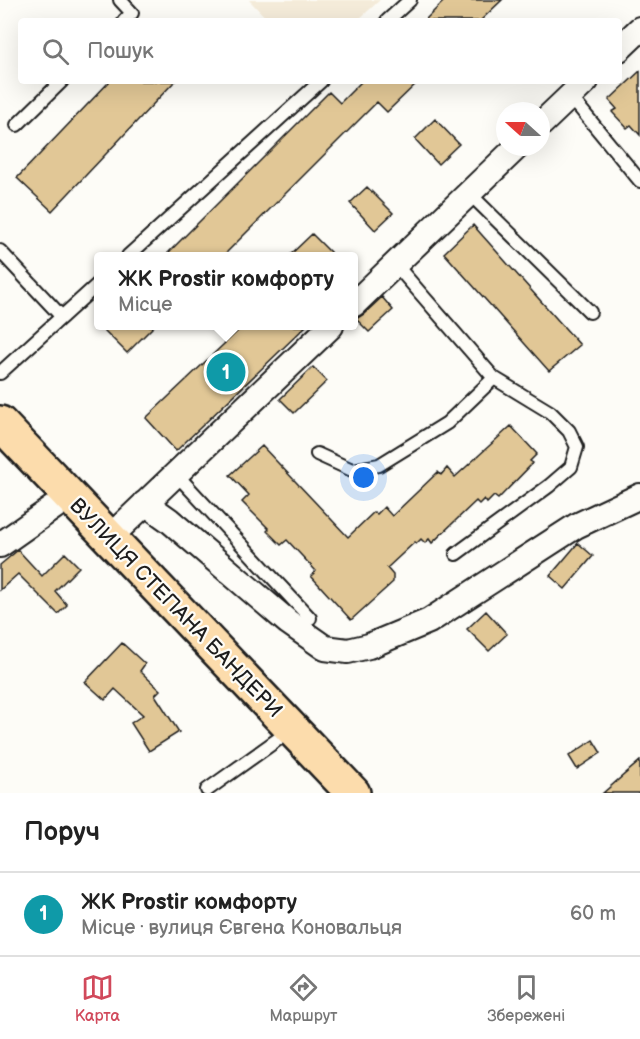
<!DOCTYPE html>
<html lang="uk">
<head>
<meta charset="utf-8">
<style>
	:root { --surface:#fff; --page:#f2f2f2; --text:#222; --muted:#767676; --line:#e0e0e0; --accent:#d1495b }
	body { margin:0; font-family:"Balsamiq Sans",sans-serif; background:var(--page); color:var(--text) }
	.compass { position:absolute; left:496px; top:102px; width:54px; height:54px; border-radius:50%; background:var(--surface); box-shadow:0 6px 24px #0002; rotate:291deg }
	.you { position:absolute; left:364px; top:478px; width:21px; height:21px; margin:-15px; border:4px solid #fff; border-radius:50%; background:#1a73e8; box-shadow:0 0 0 9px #1a73e833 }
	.badge { display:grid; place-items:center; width:39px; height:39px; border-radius:50%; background:var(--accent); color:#fff; font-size:20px; font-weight:700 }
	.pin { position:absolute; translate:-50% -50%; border:3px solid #fff; box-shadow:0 2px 6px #0006 }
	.popup { position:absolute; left:94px; top:252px; width:264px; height:78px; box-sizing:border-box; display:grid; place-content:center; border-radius:6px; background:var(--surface); filter:drop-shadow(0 2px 4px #0005); font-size:20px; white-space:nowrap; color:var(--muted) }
	.popup b { font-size:22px; color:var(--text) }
	.popup::after { content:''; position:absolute; left:50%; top:100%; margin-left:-12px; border:12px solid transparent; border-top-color:var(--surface) }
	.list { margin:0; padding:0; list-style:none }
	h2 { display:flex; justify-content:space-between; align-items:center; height:78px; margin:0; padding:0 24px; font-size:26px }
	h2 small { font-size:20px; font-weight:400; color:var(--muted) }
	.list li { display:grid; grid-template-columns:39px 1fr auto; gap:18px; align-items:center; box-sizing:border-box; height:84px; padding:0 24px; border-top:2px solid var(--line) }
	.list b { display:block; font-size:22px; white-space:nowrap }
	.list p { margin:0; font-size:20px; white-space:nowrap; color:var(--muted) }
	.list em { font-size:20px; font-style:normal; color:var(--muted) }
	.icon { flex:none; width:33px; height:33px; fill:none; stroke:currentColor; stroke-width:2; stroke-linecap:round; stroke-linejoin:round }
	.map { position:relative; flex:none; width:640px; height:793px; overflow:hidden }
	.search { position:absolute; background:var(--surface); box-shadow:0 6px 24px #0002; left:18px; right:18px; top:18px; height:66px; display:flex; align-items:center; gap:15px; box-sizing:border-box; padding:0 21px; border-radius:6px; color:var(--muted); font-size:22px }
	.sheet { height:162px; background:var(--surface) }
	nav { display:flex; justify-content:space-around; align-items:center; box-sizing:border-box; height:84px; border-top:2px solid var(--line); background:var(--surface); font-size:16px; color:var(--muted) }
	nav a { display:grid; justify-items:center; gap:3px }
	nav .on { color:var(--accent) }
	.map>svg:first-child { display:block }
	.built { fill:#f5ecda }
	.building { fill:#e1c796; stroke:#1c1c1c; stroke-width:1.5 }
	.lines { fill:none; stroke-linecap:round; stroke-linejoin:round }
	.service-casing { stroke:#1c1c1c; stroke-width:16 }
	.minor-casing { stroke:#1c1c1c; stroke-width:28 }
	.primary-casing { stroke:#1c1c1c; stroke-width:38 }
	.service { stroke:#fdfcf7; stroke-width:12 }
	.minor { stroke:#fdfcf7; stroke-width:24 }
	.primary { stroke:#fcdcac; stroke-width:33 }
	.labels { text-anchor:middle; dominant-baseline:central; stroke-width:4.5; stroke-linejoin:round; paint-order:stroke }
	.street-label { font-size:21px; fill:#1c1c1c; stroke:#fdfcf7 }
</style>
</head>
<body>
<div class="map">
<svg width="640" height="793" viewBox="0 0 640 793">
	<rect width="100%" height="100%" fill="#fdfcf7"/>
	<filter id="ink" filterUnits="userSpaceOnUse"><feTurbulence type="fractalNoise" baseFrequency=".0167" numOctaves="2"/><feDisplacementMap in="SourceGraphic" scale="12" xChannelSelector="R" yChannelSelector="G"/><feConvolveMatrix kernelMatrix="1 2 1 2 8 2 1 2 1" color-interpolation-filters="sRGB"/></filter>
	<g filter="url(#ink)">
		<path class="built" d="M249,0H380L357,21H269Z"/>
		<path class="building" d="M445,0H502L480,21H424Z
			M640,71V135L631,125L627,128L612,112L617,109L609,100Z
			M110,81H175L52,211L17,178Z
			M362,81H419L387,112L377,102L223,256H165L329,92L340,103Z
			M435,119L459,144L438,164L415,139Z
			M367,187L393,213L375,230L350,203Z
			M473,225L580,345L549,371L444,253Z
			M312,234L334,256H289Z
			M382,297L393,310L369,332L356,319L364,314Z
			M100,326H154L127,353Z
			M243,326H306L176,451L146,418Z
			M313,367L327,381L294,413L280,399Z
			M511,426L537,454L530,461L533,463L498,499L494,496L487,503L484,499L479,504L476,501L432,543L429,539L425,543L421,539L416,544L415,542L387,568L393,575V582L351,620L311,576L316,571L287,540L281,545L267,531L269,529L242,502L249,495L230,475L262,446L348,537L374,512L377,514L384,507L392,516L438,472L441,475L447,468L455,477Z
			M578,543L593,556L565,589L550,576Z
			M18,550L42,576L65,553L79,567L55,591L67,605L58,614L18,574L0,590V565Z
			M486,611L507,634L489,651L467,629Z
			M122,643L145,664L140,671L160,690L155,695L179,732L149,751L131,723L143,715L115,689L105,700L85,682Z
			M593,740L601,753L577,769L569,756Z
			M640,761V793H603Z"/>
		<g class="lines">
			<g class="service-casing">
				<path id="service" d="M120,0L132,13L124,21
					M387,21L410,0
					M570,96L640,181
					M17,125L62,81
					M469,193L590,312
					M0,251L62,317
					M128,256L321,81
					M0,373L98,284
					M317,454L352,470L379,465L447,423L494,378L395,264
					M176,474L310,618
					M456,554L549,486L571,467L577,447L569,431L550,412L494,378
					M207,790L291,730"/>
			</g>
			<g class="minor-casing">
				<path id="minor" d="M619,49L640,29
					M541,124L586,81
					M354,304L517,147
					M145,503L169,520L288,622L325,648L348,651L369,646L429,621L576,526L640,496
					M110,537L331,326
					M0,545L57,505L67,495"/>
			</g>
			<g class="primary-casing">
				<path id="primary" d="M0,423L353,793"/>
			</g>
			<use href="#service" class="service"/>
			<use href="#minor" class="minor"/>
			<use href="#primary" class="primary"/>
		</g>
	</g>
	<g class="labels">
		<g class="street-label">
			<text transform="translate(176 608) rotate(46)">ВУЛИЦЯ СТЕПАНА БАНДЕРИ</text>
		</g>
	</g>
</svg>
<svg class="compass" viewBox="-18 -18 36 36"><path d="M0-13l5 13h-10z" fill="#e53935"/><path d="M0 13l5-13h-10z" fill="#767676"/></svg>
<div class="you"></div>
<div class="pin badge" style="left:226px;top:372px;background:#0f9aa8">1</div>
<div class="popup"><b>ЖК Prostir комфорту</b>Місце</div>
<div class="search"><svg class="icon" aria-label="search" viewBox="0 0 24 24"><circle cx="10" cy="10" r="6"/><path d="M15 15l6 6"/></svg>Пошук</div>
</div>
<section class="sheet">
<h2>Поруч<small></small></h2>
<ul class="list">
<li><span class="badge" style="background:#0f9aa8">1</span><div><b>ЖК Prostir комфорту</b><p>Місце · вулиця Євгена Коновальця</p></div><em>60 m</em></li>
</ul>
</section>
<nav>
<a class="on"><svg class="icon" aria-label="map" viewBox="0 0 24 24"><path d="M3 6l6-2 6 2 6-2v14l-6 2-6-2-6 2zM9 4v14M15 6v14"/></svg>Карта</a>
<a><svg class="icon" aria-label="directions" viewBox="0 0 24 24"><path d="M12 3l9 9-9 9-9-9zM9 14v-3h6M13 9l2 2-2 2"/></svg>Маршрут</a>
<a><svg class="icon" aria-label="saved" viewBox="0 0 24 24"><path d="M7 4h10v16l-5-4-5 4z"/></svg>Збережені</a>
</nav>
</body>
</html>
